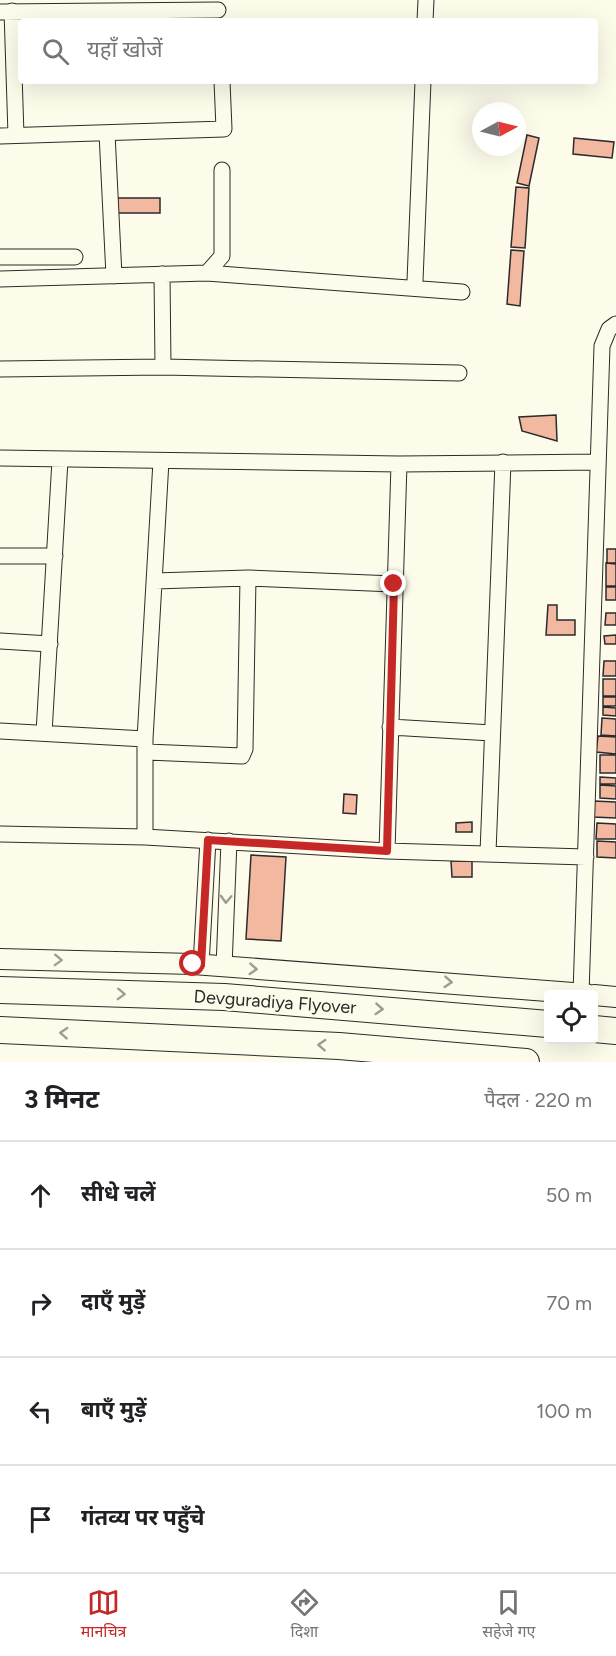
<!DOCTYPE html>
<html lang="hi">
<head>
<meta charset="utf-8">
<style>
	:root { --surface:#fff; --page:#f2f2f2; --text:#202124; --muted:#757577; --line:#e0e0e0; --accent:#c62828 }
	body { margin:0; font-family:Figtree,"Noto Sans Devanagari",sans-serif; background:var(--page); color:var(--text) }
	.controls { position:absolute; right:18px; bottom:18px; display:grid; overflow:hidden; border-radius:6px; box-shadow:0 6px 24px #0002 }
	.controls button { width:54px; height:54px; display:grid; place-items:center; padding:0; border:0; border-bottom:2px solid var(--line); background:var(--surface); color:var(--text); font:30px sans-serif }
	.compass { position:absolute; left:472px; top:102px; width:54px; height:54px; border-radius:50%; background:var(--surface); box-shadow:0 6px 24px #0002; rotate:83deg }
	.stop { position:absolute; width:18px; height:18px; margin:-14px; border:4px solid #c62828; border-radius:50%; background:#fff }
	.stop.end { background:#c62828; border-color:#fff; box-shadow:0 2px 6px #0008 }
	.list { margin:0; padding:0; list-style:none }
	h2 { display:flex; justify-content:space-between; align-items:center; height:78px; margin:0; padding:0 24px; font-size:26px }
	h2 small { font-size:20px; font-weight:400; color:var(--muted) }
	.list li { display:grid; grid-template-columns:39px 1fr auto; gap:18px; align-items:center; box-sizing:border-box; height:108px; padding:0 24px; border-top:2px solid var(--line) }
	.list b { display:block; font-size:22px; white-space:nowrap }
	.list em { font-size:20px; font-style:normal; color:var(--muted) }
	.icon { flex:none; width:33px; height:33px; fill:none; stroke:currentColor; stroke-width:2; stroke-linecap:round; stroke-linejoin:round }
	.map { position:relative; flex:none; width:616px; height:1062px; overflow:hidden }
	.search { position:absolute; background:var(--surface); box-shadow:0 6px 24px #0002; left:18px; right:18px; top:18px; height:66px; display:flex; align-items:center; gap:15px; box-sizing:border-box; padding:0 21px; border-radius:6px; color:var(--muted); font-size:22px }
	.sheet { height:510px; background:var(--surface) }
	nav { display:flex; justify-content:space-around; align-items:center; box-sizing:border-box; height:84px; border-top:2px solid var(--line); background:var(--surface); font-size:16px; color:var(--muted) }
	nav a { display:grid; justify-items:center; gap:3px }
	nav .on { color:var(--accent) }
	.map>svg:first-child { display:block }
	.building { fill:#f2b8a0; stroke:#2b2b2b; stroke-width:1.5 }
	.lines { fill:none; stroke-linecap:round; stroke-linejoin:round }
	.minor-casing { stroke:#2b2b2b; stroke-width:17 }
	.tertiary-casing { stroke:#2b2b2b; stroke-width:22 }
	.trunk-casing { stroke:#2b2b2b; stroke-width:28 }
	.minor { stroke:#fdfbea; stroke-width:15 }
	.tertiary { stroke:#fdfbea; stroke-width:20 }
	.trunk { stroke:#fdfbea; stroke-width:26 }
	.oneway { stroke:#9e9d94 }
	.route { stroke:#c62828; stroke-width:8 }
	.labels { text-anchor:middle; dominant-baseline:central; stroke-width:4.5; stroke-linejoin:round; paint-order:stroke }
	.street-label { font-size:18px; fill:#2b2b2b; stroke:#fdfbea }
</style>
</head>
<body>
<div class="map">
<svg width="616" height="1062" viewBox="0 0 616 1062">
	<rect width="100%" height="100%" fill="#fdfbea"/>
	<path class="building" d="M527,135L539,138L529,186L517,183Z
		M574,138L614,142L612,158L573,154Z
		M516,187L529,188L525,248L511,247Z
		M115,198H160V213H115Z
		M511,250L524,251L520,306L507,304Z
		M556,415L557,441L522,431L519,417Z
		M607,549H616V563H607Z
		M606,563L616,564V586H606Z
		M606,587H616V600H606Z
		M548,605H557V620H575V635H546Z
		M606,613H616V625H605Z
		M616,635V644H605L604,636Z
		M604,661H616V676H603Z
		M603,679H616V696H603Z
		M603,697H616V706H603Z
		M603,707L616,708V716L603,715Z
		M602,718L616,719V736L601,735Z
		M598,736L616,737V754L596,752Z
		M600,755H616V773H600Z
		M600,777L616,778V784H600Z
		M600,785L616,786V799L600,798Z
		M344,794L357,795L356,814L343,813Z
		M594,801L616,802V818L593,817Z
		M472,822V832H456V823Z
		M597,823L616,824V839H596Z
		M597,841L616,842V858L597,857Z
		M251,855L286,857L281,941L246,939Z
		M451,861H472V877H452Z"/>
	<g class="lines">
		<g class="minor-casing">
			<path id="minor" d="M12,11L16,135
				M0,12L218,10
				M425,21L426,0
				M107,133L114,276
				M0,136L224,129L222,81
				M0,257H75
				M207,273L462,292
				M162,274L163,367L459,373
				M0,279L207,273L222,256V170
				M415,281L423,81
				M0,369L163,367
				M0,458L399,464L597,462
				M161,461L145,739V837L387,851L586,857
				M0,556H55
				M155,581L248,578L394,584
				M0,641L50,644
				M390,727L492,733
				M0,731L145,739
				M44,733L60,460
				M147,752L242,756L245,749L248,578
				M0,834L145,837
				M387,851L399,464
				M488,853L503,462
				M201,965L208,840
				M224,967L229,841
				M581,994L602,346L609,329L616,324"/>
		</g>
		<g class="tertiary-casing">
			<path id="tertiary" d="M0,959L193,964L586,994
				M594,995L616,997"/>
		</g>
		<g class="trunk-casing">
			<path id="trunk" d="M0,990L224,997L548,1024
				M594,1029L616,1031
				M0,1030L339,1046L526,1062"/>
		</g>
		<use href="#minor" class="minor"/>
		<use href="#tertiary" class="tertiary"/>
		<use href="#trunk" class="trunk"/>
	</g>
	<defs><path id="oneway-chevron" d="M-2-3.5L2.5 0L-2 3.5" fill="none" stroke-width="1.6" stroke-linecap="round" stroke-linejoin="round" transform="scale(1.5)"/></defs>
	<g class="oneway">
		<use href="#oneway-chevron" transform="translate(226 899) rotate(92)"/>
		<use href="#oneway-chevron" transform="translate(58 960) rotate(2)"/>
		<use href="#oneway-chevron" transform="translate(253 969) rotate(4)"/>
		<use href="#oneway-chevron" transform="translate(448 982) rotate(4)"/>
		<use href="#oneway-chevron" transform="translate(121 994) rotate(2)"/>
		<use href="#oneway-chevron" transform="translate(379 1009) rotate(4)"/>
		<use href="#oneway-chevron" transform="translate(64 1033) rotate(-177)"/>
		<use href="#oneway-chevron" transform="translate(322 1045) rotate(-177)"/>
	</g>
	<g class="lines">
		<path class="route" d="M193,964L201,965L208,840L387,851L394,584"/>
	</g>
	<g class="labels">
		<g class="street-label">
			<text transform="translate(275 1002) rotate(4)">Devguradiya Flyover</text>
		</g>
	</g>
</svg>
<div class="controls">
<button><svg class="icon" aria-label="locate" viewBox="0 0 24 24"><circle cx="12" cy="12" r="6"/><path d="M12 2v4M12 18v4M2 12h4M18 12h4"/></svg></button>
</div>
<svg class="compass" viewBox="-18 -18 36 36"><path d="M0-13l5 13h-10z" fill="#e53935"/><path d="M0 13l5-13h-10z" fill="#757577"/></svg>
<div class="stop" style="left:193px;top:964px"></div>
<div class="stop end" style="left:394px;top:584px"></div>
<div class="search"><svg class="icon" aria-label="search" viewBox="0 0 24 24"><circle cx="10" cy="10" r="6"/><path d="M15 15l6 6"/></svg>यहाँ खोजें</div>
</div>
<section class="sheet">
<h2>3 मिनट<small>पैदल · 220 m</small></h2>
<ul class="list">
<li><svg class="icon" aria-label="ahead" viewBox="0 0 24 24"><path d="M12 20V5M6 11l6-6 6 6"/></svg><div><b>सीधे चलें</b></div><em>50 m</em></li>
<li><svg class="icon" aria-label="right" viewBox="0 0 24 24"><path d="M7 20v-9h11M14 6l5 5-5 5"/></svg><div><b>दाएँ मुड़ें</b></div><em>70 m</em></li>
<li><svg class="icon" aria-label="left" viewBox="0 0 24 24"><path d="M17 20v-9H6M10 6l-5 5 5 5"/></svg><div><b>बाएँ मुड़ें</b></div><em>100 m</em></li>
<li><svg class="icon" aria-label="arrive" viewBox="0 0 24 24"><path d="M6 21V4h12l-3 4 3 4H6"/></svg><div><b>गंतव्य पर पहुँचे</b></div></li>
</ul>
</section>
<nav>
<a class="on"><svg class="icon" aria-label="map" viewBox="0 0 24 24"><path d="M3 6l6-2 6 2 6-2v14l-6 2-6-2-6 2zM9 4v14M15 6v14"/></svg>मानचित्र</a>
<a><svg class="icon" aria-label="directions" viewBox="0 0 24 24"><path d="M12 3l9 9-9 9-9-9zM9 14v-3h6M13 9l2 2-2 2"/></svg>दिशा</a>
<a><svg class="icon" aria-label="saved" viewBox="0 0 24 24"><path d="M7 4h10v16l-5-4-5 4z"/></svg>सहेजे गए</a>
</nav>
</body>
</html>
